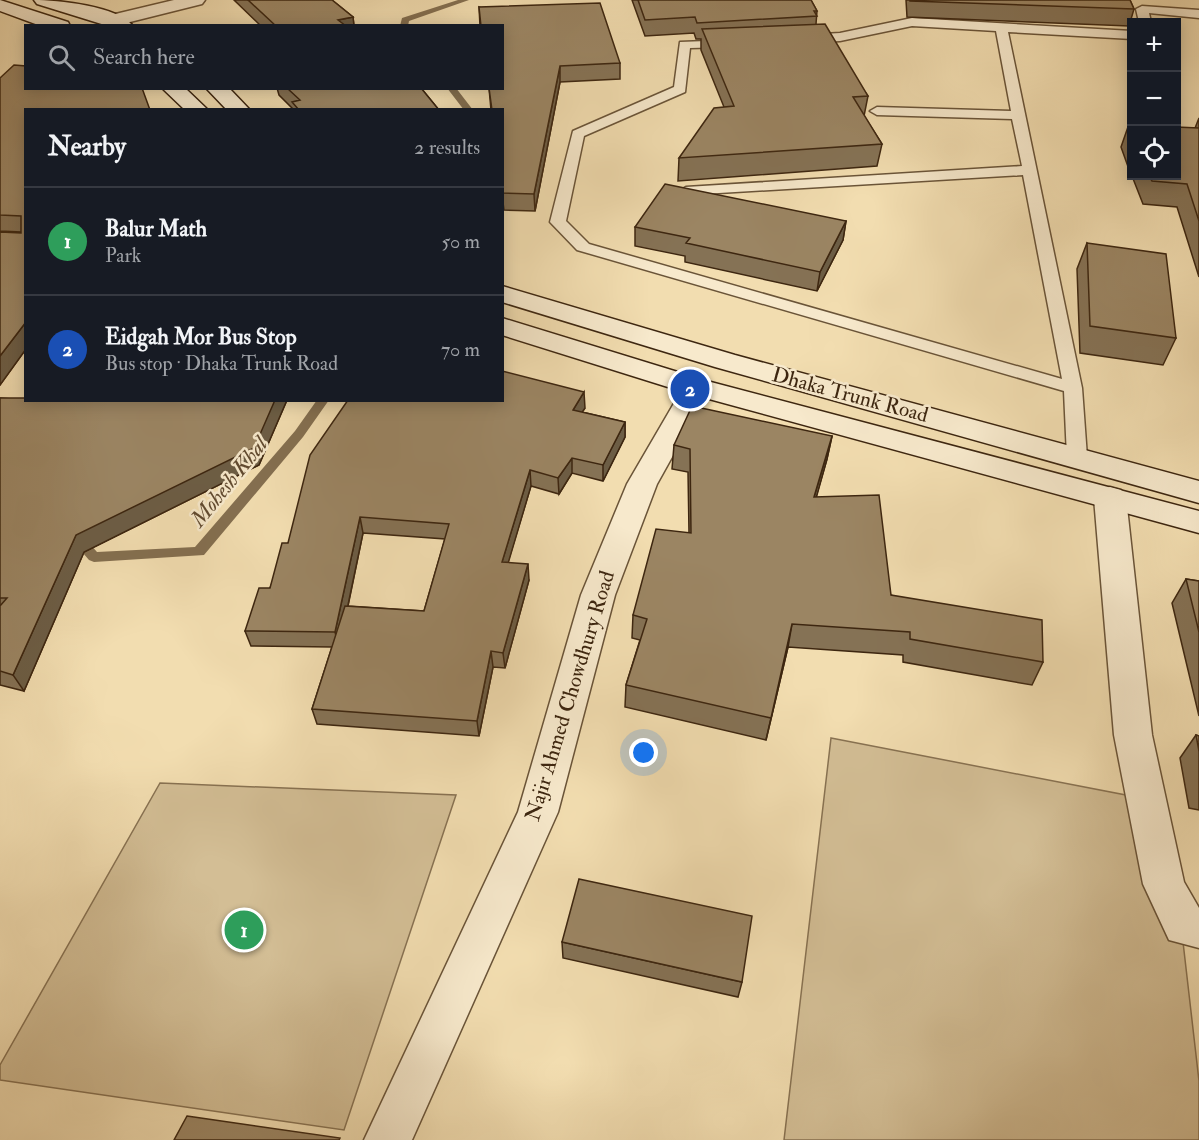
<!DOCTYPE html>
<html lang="en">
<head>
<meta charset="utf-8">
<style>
	:root { --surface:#171b24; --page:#242831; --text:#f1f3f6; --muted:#9ea1a6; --line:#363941; --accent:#c59692 }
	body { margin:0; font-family:"IM FELL Double Pica",serif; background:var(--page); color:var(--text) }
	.controls { position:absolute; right:18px; top:18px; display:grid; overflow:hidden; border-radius:0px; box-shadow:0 3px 15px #0003 }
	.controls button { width:54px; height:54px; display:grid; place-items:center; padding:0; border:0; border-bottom:2px solid var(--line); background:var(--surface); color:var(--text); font:30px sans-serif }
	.you { position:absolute; left:644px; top:753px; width:21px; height:21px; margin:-15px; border:4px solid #fff; border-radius:50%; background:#1a73e8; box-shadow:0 0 0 9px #1a73e833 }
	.badge { display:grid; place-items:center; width:39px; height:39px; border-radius:50%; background:var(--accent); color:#fff; font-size:20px; font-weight:700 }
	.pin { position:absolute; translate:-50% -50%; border:3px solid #fff; box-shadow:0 2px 6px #0006 }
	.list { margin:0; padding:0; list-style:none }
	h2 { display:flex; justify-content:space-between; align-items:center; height:78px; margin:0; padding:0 24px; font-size:26px }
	h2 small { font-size:20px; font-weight:400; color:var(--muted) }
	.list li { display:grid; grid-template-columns:39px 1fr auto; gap:18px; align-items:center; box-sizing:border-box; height:108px; padding:0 24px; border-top:2px solid var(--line) }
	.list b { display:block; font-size:22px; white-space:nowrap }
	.list p { margin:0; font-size:20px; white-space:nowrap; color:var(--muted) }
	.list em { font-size:20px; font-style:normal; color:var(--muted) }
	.icon { flex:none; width:33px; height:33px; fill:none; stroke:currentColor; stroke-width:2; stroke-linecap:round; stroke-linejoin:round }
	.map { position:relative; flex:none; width:1199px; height:1140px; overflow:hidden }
	.search { position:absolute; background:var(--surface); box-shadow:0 3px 15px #0003; left:24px; top:24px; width:480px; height:66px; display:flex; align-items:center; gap:15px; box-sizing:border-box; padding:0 21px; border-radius:0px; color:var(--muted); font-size:22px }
	.panel { position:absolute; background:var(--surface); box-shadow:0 3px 15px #0003; left:24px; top:108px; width:480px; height:294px; border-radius:0px }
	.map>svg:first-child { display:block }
	.green { fill:#d3be95; stroke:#887252; stroke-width:1.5 }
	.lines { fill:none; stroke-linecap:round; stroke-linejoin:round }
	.stream { fill:#846f50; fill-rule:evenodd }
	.service-casing { stroke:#6a5438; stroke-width:3 }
	.minor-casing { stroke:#6a5438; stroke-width:3 }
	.tertiary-casing { stroke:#6a5438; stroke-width:3 }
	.secondary-casing { stroke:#3d2610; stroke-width:3 }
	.service { fill:#f7e9cc; fill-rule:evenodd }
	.minor { fill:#f7e9cc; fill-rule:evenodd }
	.tertiary { fill:#f7e9cc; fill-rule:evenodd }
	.secondary { fill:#f7e9cc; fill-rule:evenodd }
	.wall { fill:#857255; stroke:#3d2610; stroke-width:1.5; fill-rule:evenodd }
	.shaded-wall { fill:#6c5d45; stroke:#3d2610; stroke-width:1.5 }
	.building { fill:#9b8563; stroke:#3d2610; stroke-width:1.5 }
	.labels { text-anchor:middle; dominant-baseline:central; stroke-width:5; stroke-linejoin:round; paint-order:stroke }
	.street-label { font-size:21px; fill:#3d2610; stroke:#f7e9cc }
	.water-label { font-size:22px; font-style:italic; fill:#614a30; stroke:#f7e9cc }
</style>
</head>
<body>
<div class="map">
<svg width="1199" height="1140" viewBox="0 0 1199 1140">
	<rect width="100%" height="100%" fill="#f2ddb0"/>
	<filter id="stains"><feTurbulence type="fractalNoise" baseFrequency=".00333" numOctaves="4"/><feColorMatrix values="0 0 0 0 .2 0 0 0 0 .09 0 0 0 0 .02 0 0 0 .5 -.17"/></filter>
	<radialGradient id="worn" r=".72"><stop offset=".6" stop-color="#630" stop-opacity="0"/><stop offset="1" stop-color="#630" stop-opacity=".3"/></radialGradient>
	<path class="green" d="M831,738L1167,803L1199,1081V1140H784Z
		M160,783L456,795L344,1130L0,1080V1065Z"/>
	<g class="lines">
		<path class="stream" d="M458,0H469L409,21L408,26H400L402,18Z
			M447,88H456L473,110H464Z
			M317,400H329L303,437L204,555L94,562L89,560L70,538L72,535H82L97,552L195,547L295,431Z"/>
		<g class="service-casing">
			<path id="service" d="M1142,6L1199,10V18L1149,13L1151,22H1139L1136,9Z
				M912,18L1132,31V39L1008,32L1082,388L1087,457L1084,462H1070L1067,457L1064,391L577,250L550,222L573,131L674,87L680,42L733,40L735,43L729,47L690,48L685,92L584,136L566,221L589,244L1062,379L1023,175L686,195L679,191L686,187L1022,166L1012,119L877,115L870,111L877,107L1011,111L996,31L912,26L840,41L806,43L800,39L806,35L840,33Z"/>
		</g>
		<g class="minor-casing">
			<path id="minor" d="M174,0H205L202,4L114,26L105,20L107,16Z
				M1110,487L1121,490L1126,498L1152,735L1184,882L1199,908V948L1169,940L1143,884L1114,735L1094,498L1099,490Z"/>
		</g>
		<g class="tertiary-casing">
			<path id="tertiary" d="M697,378L707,381L711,387L657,484L615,595L558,812L412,1140H364L518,812L581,595L627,484L687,381Z"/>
		</g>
		<g class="secondary-casing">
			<path id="secondary" d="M0,0L68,22L70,26H41L0,11Z
				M34,0C57,0 118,6 133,26H108L37,4Z
				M162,88H185L208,110H185Z
				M206,88H229L250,110H227Z
				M502,286L735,355L1199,481V503L715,367L502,302Z
				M502,318L707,381L1199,511V533L687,393L502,335Z"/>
		</g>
		<use href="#service" class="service"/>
		<use href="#minor" class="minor"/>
		<use href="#tertiary" class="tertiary"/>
		<use href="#secondary" class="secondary"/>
	</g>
	<path class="wall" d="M234,0H332L353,17L354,26H261Z
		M632,0H811L817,11L816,24L868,96L864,116L882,144L877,166L678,181L679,158L724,107L701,50V39H696L694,33L645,36Z
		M906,0H1130L1134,9L1129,26L907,17Z
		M479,7L620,63V79L560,82L535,211L504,210L502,195V110H491L489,88H502V26H480Z
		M0,78L26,110V349L0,385V232L21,233V232L0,231Z
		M277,88H421L439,110H294L279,95Z
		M1199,118V277L1177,207L1143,204L1132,176H1176Z
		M1129,124H1131V175L1121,147Z
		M846,221L843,240L817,291L685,262V256L635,246V227Z
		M1087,243L1176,338L1163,365L1080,353L1077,269Z
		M0,398L26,400H287L259,465L84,552L24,691L0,685Z
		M585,408L582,412L625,422V437L603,481L572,473L559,494L531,486L508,562L529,580L505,668L493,667L479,736L317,724L312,709L332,647L251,646L245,631L270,588L288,543ZM363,533L445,539L424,611L348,606Z
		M832,436L827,459L816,497L891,595L1043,662L1032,685L903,662V655L788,647L766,740L625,707L626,685L640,640L632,638L633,615L689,532L688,472L672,469L674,445Z
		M1186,579L1199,581V716L1172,603Z
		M1196,735L1199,736V810L1189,808L1180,758Z
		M562,942L742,982L738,997L563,958Z"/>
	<path class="shaded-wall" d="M353,17L354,26H339L338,20Z
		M560,66V82L535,211L534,194Z
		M846,221L843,240L817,291L820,272Z
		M26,322V349L0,385V356Z
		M584,392L585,408L573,426V410Z
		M275,400H287L259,465L84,552L24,691L13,675L76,535Z
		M625,422V437L603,481V465Z
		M832,436L827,459L810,520L814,497Z
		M572,458V473L559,494L558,478Z
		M530,470L531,486L504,577L502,562Z
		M360,517L363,533L339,648L335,632Z
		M528,564L529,580L505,668L503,653Z
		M792,624L788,647L766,740L771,718Z
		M491,651L493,667L479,736L477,721Z"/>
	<path class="building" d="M248,0H332L353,17L338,20L346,26H276Z
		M638,0H811L817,11H814L817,16L697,23L695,17L645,20Z
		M910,0H1130L1134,9L910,1Z
		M600,3L620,63L560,66L534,194L503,193L502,110H492L489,88H502V26H481L479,7Z
		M825,24L868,96L853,97L882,144L679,158L714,108L734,106L702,29Z
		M14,65L26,66V88H142L150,110H26V322L0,356V232L21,233V216L0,215V78Z
		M287,88H421L439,110H299L292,102L300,100Z
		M1176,127L1199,128V221L1187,184L1152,181L1149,176H1176Z
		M665,184L846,221L820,272L686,243L690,238L635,227Z
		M1087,243L1166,254L1176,338L1090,326Z
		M502,371L584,392L573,410L625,422L603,465L572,458L558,478L530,470L502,562L528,564L503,653L491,651L477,721L312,709L345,606L424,611L449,524L360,517L335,632L245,631L259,588H270L282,543H288L310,455L348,400H502Z
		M0,398H26V400H275L254,448L76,535L13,675L0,671V606L7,598H0Z
		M692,406L832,436L814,497L879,495L891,595L1042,620L1043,662L910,639V632L792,624L771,718L626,685L647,619L633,615L656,529L691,533L690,449L674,445Z
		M1186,579L1199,581V632Z
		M1196,735L1199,736V751Z
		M579,879L752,916L742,982L562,942Z
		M187,1116L340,1138L339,1140H174Z"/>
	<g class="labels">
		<g class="street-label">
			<text transform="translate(850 395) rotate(15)">Dhaka Trunk Road</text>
			<text transform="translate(570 696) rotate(-73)">Najir Ahmed Chowdhury Road</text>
		</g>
		<g class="water-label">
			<text transform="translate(229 482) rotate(-51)">Mohesh Khal</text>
		</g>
	</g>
	<rect width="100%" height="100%" filter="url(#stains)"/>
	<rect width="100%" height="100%" fill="url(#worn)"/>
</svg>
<div class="controls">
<button>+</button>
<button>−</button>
<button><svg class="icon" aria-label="locate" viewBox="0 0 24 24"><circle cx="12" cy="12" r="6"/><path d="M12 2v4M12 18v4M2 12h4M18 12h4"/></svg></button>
</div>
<div class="you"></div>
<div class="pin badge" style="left:244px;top:930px;background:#2e9e5b">1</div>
<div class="pin badge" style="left:690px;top:389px;background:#1a4fb4">2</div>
<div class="search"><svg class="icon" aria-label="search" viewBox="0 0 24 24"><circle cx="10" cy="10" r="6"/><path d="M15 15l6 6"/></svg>Search here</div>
<section class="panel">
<h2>Nearby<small>2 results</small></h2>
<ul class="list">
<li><span class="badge" style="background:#2e9e5b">1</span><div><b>Balur Math</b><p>Park</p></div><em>50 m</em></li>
<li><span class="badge" style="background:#1a4fb4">2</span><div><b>Eidgah Mor Bus Stop</b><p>Bus stop · Dhaka Trunk Road</p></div><em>70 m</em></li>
</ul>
</section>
</div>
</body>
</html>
